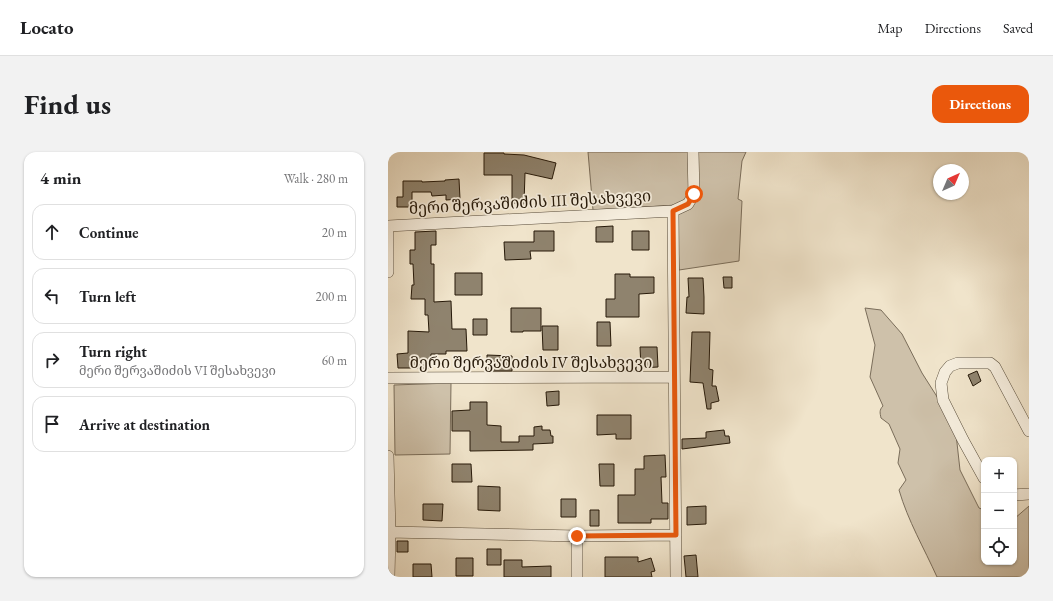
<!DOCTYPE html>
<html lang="en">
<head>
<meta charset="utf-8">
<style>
	:root { --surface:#fff; --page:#f2f2f2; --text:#202124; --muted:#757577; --line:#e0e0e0; --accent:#ea580c }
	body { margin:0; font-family:"EB Garamond","Noto Serif Georgian",serif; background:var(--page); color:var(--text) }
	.controls { position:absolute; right:12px; bottom:12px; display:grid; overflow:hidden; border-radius:8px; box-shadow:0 1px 3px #0004 }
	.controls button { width:36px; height:36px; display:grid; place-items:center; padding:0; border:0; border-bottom:1px solid var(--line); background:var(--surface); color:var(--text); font:20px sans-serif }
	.compass { position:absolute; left:545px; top:12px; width:36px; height:36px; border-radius:50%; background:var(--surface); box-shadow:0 1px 3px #0004; rotate:44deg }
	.stop { position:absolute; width:12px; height:12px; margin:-9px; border:3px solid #ea580c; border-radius:50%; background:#fff }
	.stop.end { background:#ea580c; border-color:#fff; box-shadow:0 1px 4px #0008 }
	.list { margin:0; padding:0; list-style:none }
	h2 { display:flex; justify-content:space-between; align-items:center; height:52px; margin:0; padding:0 16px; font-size:17px }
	h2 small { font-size:13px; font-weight:400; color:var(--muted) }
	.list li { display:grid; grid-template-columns:26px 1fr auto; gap:12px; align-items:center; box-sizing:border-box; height:56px; margin:0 8px 8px; padding:0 8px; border:1px solid var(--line); border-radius:12px }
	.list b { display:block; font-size:15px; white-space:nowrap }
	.list p { margin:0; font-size:13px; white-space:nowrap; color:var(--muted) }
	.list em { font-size:13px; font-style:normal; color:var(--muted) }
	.icon { flex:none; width:22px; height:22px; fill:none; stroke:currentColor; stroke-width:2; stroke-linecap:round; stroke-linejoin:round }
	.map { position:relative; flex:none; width:641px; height:425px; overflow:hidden; border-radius:12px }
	header { display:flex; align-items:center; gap:24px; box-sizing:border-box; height:56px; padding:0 20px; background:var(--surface); border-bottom:1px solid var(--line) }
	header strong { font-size:19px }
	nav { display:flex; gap:22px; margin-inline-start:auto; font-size:14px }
	.intro { display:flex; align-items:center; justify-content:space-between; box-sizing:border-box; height:96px; padding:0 24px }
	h1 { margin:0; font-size:28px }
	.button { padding:10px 18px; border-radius:12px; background:var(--accent); color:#fff; font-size:14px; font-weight:700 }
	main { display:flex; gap:24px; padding:0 24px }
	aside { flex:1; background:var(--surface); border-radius:12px; box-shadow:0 1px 3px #0004 }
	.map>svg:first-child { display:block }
	.green { fill:#cec1aa; stroke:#7a6d5a }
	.building { fill:#8f836e; stroke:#261909 }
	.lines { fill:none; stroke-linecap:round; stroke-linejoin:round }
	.minor-casing { stroke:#584c3a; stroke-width:12 }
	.minor { stroke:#f5eddd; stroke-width:11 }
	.route { stroke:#ea580c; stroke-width:5 }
	.labels { text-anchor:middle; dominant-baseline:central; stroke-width:3.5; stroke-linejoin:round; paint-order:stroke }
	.street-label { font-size:16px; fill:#261909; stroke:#f5eddd }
</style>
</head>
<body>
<header>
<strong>Locato</strong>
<nav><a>Map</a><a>Directions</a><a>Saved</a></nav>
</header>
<div class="intro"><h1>Find us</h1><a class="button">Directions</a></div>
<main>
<aside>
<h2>4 min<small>Walk · 280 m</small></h2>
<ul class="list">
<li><svg class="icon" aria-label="ahead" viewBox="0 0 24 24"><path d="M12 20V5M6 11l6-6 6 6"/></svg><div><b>Continue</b></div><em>20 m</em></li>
<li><svg class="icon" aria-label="left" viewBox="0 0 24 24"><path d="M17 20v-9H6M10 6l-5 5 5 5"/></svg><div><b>Turn left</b></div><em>200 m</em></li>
<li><svg class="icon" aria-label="right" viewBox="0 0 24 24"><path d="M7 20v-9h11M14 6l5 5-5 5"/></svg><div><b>Turn right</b><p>მერი შერვაშიძის VI შესახვევი</p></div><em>60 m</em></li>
<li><svg class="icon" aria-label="arrive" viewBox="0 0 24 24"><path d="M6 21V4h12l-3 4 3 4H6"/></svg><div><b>Arrive at destination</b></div></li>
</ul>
</aside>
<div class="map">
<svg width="641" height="425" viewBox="0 0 641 425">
	<rect width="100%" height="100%" fill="#f0e4cb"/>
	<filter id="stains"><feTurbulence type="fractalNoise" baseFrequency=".005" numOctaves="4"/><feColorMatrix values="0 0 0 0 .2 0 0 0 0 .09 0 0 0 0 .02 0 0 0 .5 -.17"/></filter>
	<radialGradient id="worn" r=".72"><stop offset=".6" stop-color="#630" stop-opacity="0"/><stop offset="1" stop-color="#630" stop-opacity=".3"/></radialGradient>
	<path class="green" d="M200,0H300L301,43L299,47L289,53L205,58Z
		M309,0H358L354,9L350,47L354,49L351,109L291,118L289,60L306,50Z
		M477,156L493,158L514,182L534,221L567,273L572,318L591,356L596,358V410H626V367L641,354V425H549C536,396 520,369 511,338L518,328L510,311L512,297L501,272L493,266C492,261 491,258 495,254L482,225L487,193Z
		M63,231L62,302L7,303L6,233Z"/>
	<path class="building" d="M96,1H116V2L136,3L168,11L164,27L137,21L136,52L124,51V23H96Z
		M71,27L72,47L58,48V43L44,44L43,40H24V55H9V45H15V29H34V30L57,29V28Z
		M225,74V90H208V75Z
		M48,79V93H43V112H46V150L63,149L64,177H78L79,199H58V202H43V216H10L9,202L20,201V179L41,180L40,163H37V147H23L24,133H26L25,112H22V98H27V80Z
		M146,79H166V99H142L143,107L117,108L116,90H146Z
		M244,79H261V98H244Z
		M67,121H94V143H67Z
		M227,122H242V125H266V141L251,142V165H218V147H227Z
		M335,125H344V136H336Z
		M300,126H315L316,145V162L298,161L299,145H301Z
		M123,156H153V179H135V180H123Z
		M85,167H99V183H85Z
		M209,170H222L223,194H209Z
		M154,174H170V198H155Z
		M304,180H322L321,217L325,218L324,234H328L331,249L323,251V257H319L315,231L302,230Z
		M252,195H269L270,215L253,216Z
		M99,203L124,204V219H99Z
		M589,219L593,229L585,234L580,223Z
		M171,239V253L159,254L158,240Z
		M82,250H99V273L113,274V290H131V284H146V275L154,274V278H162L163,284H165V291L145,292V298L82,299V279H64V259L82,258Z
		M209,263H243V287H228V282L209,283Z
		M336,278L337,284H341L342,291L294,297V287L318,286V280Z
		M277,303L278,325H273L274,351H280V367H263V371H230V343H247V317H256V304Z
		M64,312H83L84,330H64Z
		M211,312H226V334H212Z
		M90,334L112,335V359L90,358Z
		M173,347H188V365H173Z
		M35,352H55L54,369L35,368Z
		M318,354V372L299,373V355Z
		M202,358H211V374H202Z
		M9,389H20V400H9Z
		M99,397H113V413H99Z
		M308,403L310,425H298L296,404Z
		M217,405H250V410L263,406L267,419L263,420L264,425H217Z
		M68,406H85V424H68Z
		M116,408H134V415L163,414V425H116Z
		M25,412H43L44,425H25Z"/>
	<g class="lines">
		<g class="minor-casing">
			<path id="minor" d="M0,74L285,59
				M0,81V120
				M0,226L286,225
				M0,304L2,380L1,425
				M596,326L575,288L555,248L553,231L557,220L562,214L570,211H602L607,215L641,279
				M626,343L641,342
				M0,380L189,384L288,383
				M189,384V425
				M288,425L285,59L300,52L306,42L305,0"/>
		</g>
		<use href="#minor" class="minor"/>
	</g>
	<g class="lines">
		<path class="route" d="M189,384L288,383L285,59L300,52L306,42"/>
	</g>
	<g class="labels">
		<g class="street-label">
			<text transform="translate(142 50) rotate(-3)">მერი შერვაშიძის III შესახვევი</text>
			<text x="143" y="210">მერი შერვაშიძის IV შესახვევი</text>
		</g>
	</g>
	<rect width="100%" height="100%" filter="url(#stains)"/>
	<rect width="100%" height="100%" fill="url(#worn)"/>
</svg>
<div class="controls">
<button>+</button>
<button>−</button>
<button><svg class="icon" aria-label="locate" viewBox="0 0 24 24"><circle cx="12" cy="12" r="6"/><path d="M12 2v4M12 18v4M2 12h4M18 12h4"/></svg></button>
</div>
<svg class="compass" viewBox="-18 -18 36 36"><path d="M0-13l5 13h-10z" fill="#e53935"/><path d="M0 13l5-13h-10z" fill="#757577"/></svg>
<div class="stop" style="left:306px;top:42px"></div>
<div class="stop end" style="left:189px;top:384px"></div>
</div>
</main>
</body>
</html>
